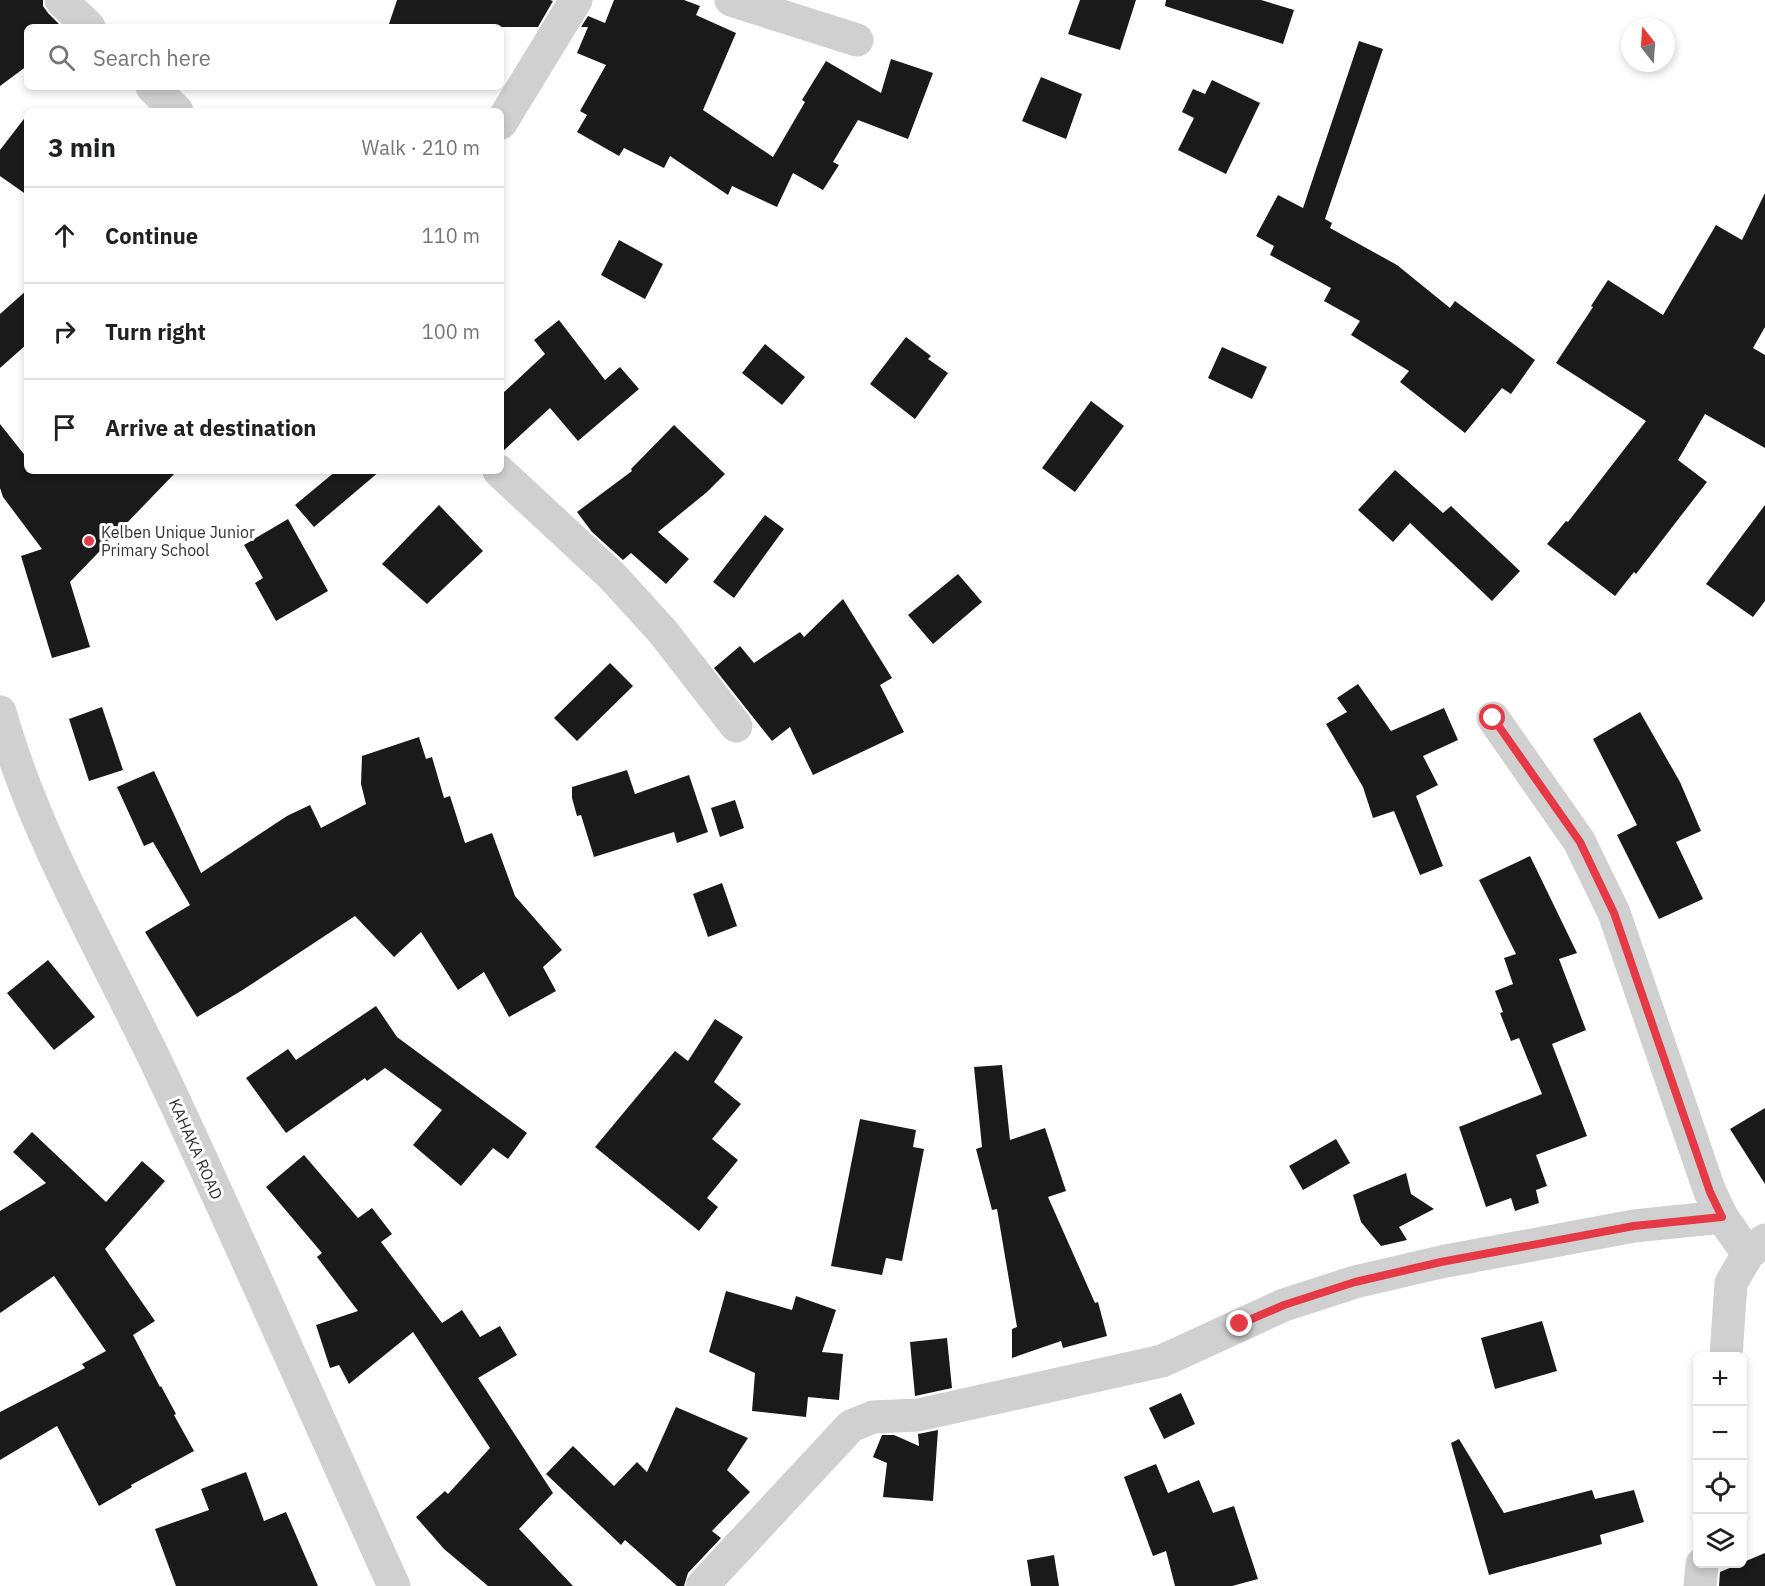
<!DOCTYPE html>
<html lang="en">
<head>
<meta charset="utf-8">
<style>
	:root { --surface:#fff; --page:#f6f6f6; --text:#202124; --muted:#757577; --line:#e0e0e0 }
	body { margin:0; font-family:"IBM Plex Sans",sans-serif; background:var(--page); color:var(--text) }
	.controls { position:absolute; right:18px; bottom:18px; display:grid; overflow:hidden; border-radius:9px; box-shadow:0 3px 9px #0003 }
	.controls button { width:54px; height:54px; display:grid; place-items:center; padding:0; border:0; border-bottom:2px solid var(--line); background:var(--surface); color:var(--text); font:30px sans-serif }
	.compass { position:absolute; left:1621px; top:18px; width:54px; height:54px; border-radius:50%; background:var(--surface); box-shadow:0 3px 9px #0003; rotate:343deg }
	.stop { position:absolute; width:18px; height:18px; margin:-14px; border:4px solid #e63946; border-radius:50%; background:#fff }
	.stop.end { background:#e63946; border-color:#fff; box-shadow:0 2px 6px #0008 }
	.list { margin:0; padding:0; list-style:none }
	h2 { display:flex; justify-content:space-between; align-items:center; height:78px; margin:0; padding:0 24px; font-size:26px }
	h2 small { font-size:20px; font-weight:400; color:var(--muted) }
	.list li { display:grid; grid-template-columns:39px 1fr auto; gap:18px; align-items:center; box-sizing:border-box; height:96px; padding:0 24px; border-top:2px solid var(--line) }
	.list b { display:block; font-size:22px; white-space:nowrap }
	.list em { font-size:20px; font-style:normal; color:var(--muted) }
	.icon { flex:none; width:33px; height:33px; fill:none; stroke:currentColor; stroke-width:2; stroke-linecap:round; stroke-linejoin:round }
	.map { position:relative; flex:none; width:1765px; height:1586px; overflow:hidden }
	.search { position:absolute; background:var(--surface); box-shadow:0 3px 9px #0003; left:24px; top:24px; width:480px; height:66px; display:flex; align-items:center; gap:15px; box-sizing:border-box; padding:0 21px; border-radius:9px; color:var(--muted); font-size:22px }
	.panel { position:absolute; background:var(--surface); box-shadow:0 3px 9px #0003; left:24px; top:108px; width:480px; height:366px; border-radius:9px }
	.map>svg:first-child { display:block }
	.building { fill:#1a1a1a }
	.lines { fill:none; stroke-linecap:round; stroke-linejoin:round }
	.minor { stroke:#d0d0d0; stroke-width:33 }
	.route { stroke:#e63946; stroke-width:8 }
	.poi-dot { fill:#e63946; stroke:#fff; stroke-width:2 }
	.labels { text-anchor:middle; dominant-baseline:central; stroke-width:6; stroke-linejoin:round; paint-order:stroke }
	.poi-label { font-size:16px; fill:#333; stroke:#fff; text-anchor:start }
	.street-label { font-size:16px; fill:#333; stroke:#fff }
</style>
</head>
<body>
<div class="map">
<svg width="1765" height="1586" viewBox="0 0 1765 1586">
	<rect width="100%" height="100%" fill="#fff"/>
	<path class="building" d="M0,0H43V6L48,13L60,25L27,27V66L0,86Z
		M397,0H550L553,1L538,27H388Z
		M614,0H684L700,6L696,15L736,33L703,110L773,157L805,102L802,100L826,61L881,93L891,59L933,73L908,139L858,120L833,162L839,165L823,190L793,173L777,207L732,186L728,195L670,156L664,168L624,148L619,156L577,132L587,115L580,111L606,65L577,53L588,27H581L588,16L605,23Z
		M1080,0H1136L1120,50L1068,34Z
		M1166,0H1261L1294,10L1283,44L1165,6Z
		M1359,41L1383,49L1325,219L1332,223L1330,228L1397,265L1450,308L1455,301L1535,360L1511,394L1502,388L1465,433L1400,382L1409,371L1351,335L1360,321L1324,301L1331,288L1270,255L1274,246L1256,236L1278,195L1303,208Z
		M1041,77L1082,94L1066,139L1022,121Z
		M1212,80L1260,103L1226,174L1178,150L1194,118L1182,112L1193,89L1205,94Z
		M27,115V195L0,176V150Z
		M1765,193V327L1753,348L1765,355V448L1705,414L1678,460L1707,482L1636,574L1634,572L1615,596L1547,544L1566,521L1568,522L1646,421L1556,363L1593,307L1591,306L1608,280L1663,315L1716,225L1742,240Z
		M619,240L663,264L645,299L601,275Z
		M27,290V344L0,368V314Z
		M559,320L605,380L620,367L639,389L578,441L550,408L501,453V395L545,354L534,340Z
		M906,337L931,356L928,359L948,373L915,419L870,384Z
		M765,344L805,377L782,405L742,373Z
		M1222,347L1267,367L1252,399L1208,378Z
		M1091,401L1124,426L1075,492L1042,468Z
		M0,424L27,458V471H177L70,582L90,647L52,658L21,556L42,549L3,497L0,488Z
		M674,425L725,474L707,492L658,532L689,559L666,584L631,553L623,560L592,532L577,512L632,471L631,469Z
		M1395,470L1443,513L1451,506L1520,571L1492,601L1410,523L1393,542L1358,510Z
		M336,471H380L314,527L295,505Z
		M439,505L483,551L427,604L382,564Z
		M1765,505V601L1753,617L1706,584Z
		M765,515L784,529L734,598L713,582Z
		M288,519L328,591L276,621L255,583L263,578L244,545Z
		M958,574L982,602L933,644L908,615Z
		M843,599L892,678L880,685L904,732L813,775L790,727L772,741L714,668L740,646L754,663L800,632L804,637Z
		M610,663L633,686L577,741L554,718Z
		M1358,684L1391,731L1444,708L1458,740L1423,756L1438,785L1416,796L1443,866L1420,875L1394,811L1373,818L1363,787L1326,724L1347,712L1337,698Z
		M102,707L123,770L89,781L69,719Z
		M1640,712L1680,782L1701,831L1676,842L1703,899L1659,919L1617,835L1637,825L1593,739Z
		M419,737L426,759L432,757L444,798L450,796L465,843L492,833L515,896L562,950L543,967L556,991L509,1017L484,972L458,990L421,932L394,957L355,916L241,991L197,1017L145,932L190,905L153,842L144,846L117,787L154,771L201,873L287,816L310,805L321,828L366,804L361,784L362,756Z
		M627,770L635,794L689,775L708,832L677,843L674,832L594,857L581,815L577,816L572,798V787Z
		M735,800L744,828L720,837L711,808Z
		M1530,856L1577,953L1559,959L1586,1030L1552,1044L1587,1136L1536,1155L1547,1186L1536,1190L1539,1203L1515,1211L1511,1198L1486,1207L1459,1127L1542,1094L1519,1038L1511,1041L1500,1013L1503,1012L1495,991L1513,984L1504,958L1516,954L1479,880Z
		M722,883L737,926L708,937L693,894Z
		M48,960L95,1017L54,1050L7,993Z
		M376,1006L397,1037L527,1133L508,1159L493,1148L461,1186L413,1145L442,1110L385,1068L367,1081L365,1078L286,1133L246,1078L288,1049L296,1060Z
		M715,1019L743,1037L714,1082L741,1104L712,1139L738,1160L707,1198L718,1207L699,1231L595,1147L675,1051L688,1061Z
		M1002,1065L1010,1140L1045,1128L1066,1191L1048,1197L1095,1303L1098,1302L1107,1336L1063,1348L1061,1341L1012,1358V1329L1017,1327L997,1209L992,1210L976,1149L982,1147L974,1067Z
		M1765,1108V1184L1730,1129Z
		M860,1119L916,1130L913,1147L924,1149L902,1261L886,1258L882,1275L831,1266Z
		M32,1132L106,1202L142,1161L165,1181L105,1249L155,1321L133,1335L160,1387L161,1386L176,1414L174,1415L194,1451L131,1485L132,1487L99,1506L57,1426L0,1460V1412L85,1368L82,1364L106,1351L54,1276L0,1313V1211L46,1183L13,1152Z
		M1336,1139L1350,1163L1303,1190L1289,1166Z
		M304,1155L358,1218L372,1208L392,1234L381,1242L442,1323L462,1310L480,1337L500,1326L517,1355L478,1378L553,1493L519,1529L573,1586H488L444,1549L416,1517L445,1491L448,1494L490,1448L413,1332L349,1384L339,1365L330,1368L316,1325L358,1311L317,1257L322,1253L266,1187Z
		M1406,1173L1411,1194L1434,1209L1399,1227L1407,1240L1381,1246L1361,1222L1353,1195Z
		M726,1291L792,1310L796,1296L836,1310L822,1352L843,1354L839,1400L808,1397L806,1417L752,1411L755,1373L709,1352Z
		M1542,1321L1557,1371L1495,1389L1481,1338Z
		M947,1338L952,1388L915,1396L910,1342Z
		M1181,1393L1195,1424L1164,1439L1149,1408Z
		M676,1407L748,1438L727,1470L750,1492L712,1531L721,1538L688,1573L684,1586H677L625,1540L621,1545L546,1474L573,1446L614,1486L637,1462L647,1472Z
		M938,1430L933,1501L883,1497L887,1463L873,1457L882,1435H894L919,1446L918,1434Z
		M1459,1439L1504,1513L1592,1490L1595,1499L1634,1490L1644,1522L1600,1535L1602,1544L1489,1575L1451,1443Z
		M1156,1464L1168,1493L1199,1480L1213,1513L1234,1506L1258,1579L1232,1586H1175L1166,1551L1153,1556L1124,1477Z
		M246,1472L264,1521L286,1512L318,1586H176L155,1529L209,1510L201,1489Z
		M1765,1553V1586H1719L1720,1572Z
		M1054,1555L1059,1586H1031L1027,1560Z"/>
	<g class="lines">
		<path class="minor" d="M61,0L89,27
			M731,0L857,40
			M152,87L177,111
			M501,123L576,0
			M499,471L613,577L663,632L736,726
			M0,712C37,843 110,962 167,1085C245,1252 318,1419 394,1586
			M1493,718L1579,841L1614,913L1710,1192L1722,1217L1748,1254
			M1726,1356L1731,1283L1748,1254L1765,1240
			M702,1586L851,1426L873,1417L918,1415L1162,1361L1284,1305L1355,1282L1441,1262L1634,1226L1722,1217
			M1700,1586L1702,1564"/>
	</g>
	<g class="lines">
		<path class="route" d="M1240,1324L1284,1305L1355,1282L1441,1262L1634,1226L1722,1217L1710,1192L1614,913L1580,842L1493,718"/>
	</g>
	<circle class="poi-dot" cx="89" cy="541" r="6"/>
	<g class="labels">
		<g class="poi-label">
			<text x="101" y="532">Kelben Unique Junior<tspan x="101" dy="18">Primary School</tspan></text>
		</g>
		<g class="street-label">
			<text transform="translate(196 1149) rotate(66)">KAHAKA ROAD</text>
		</g>
	</g>
</svg>
<div class="controls">
<button>+</button>
<button>−</button>
<button><svg class="icon" aria-label="locate" viewBox="0 0 24 24"><circle cx="12" cy="12" r="6"/><path d="M12 2v4M12 18v4M2 12h4M18 12h4"/></svg></button>
<button><svg class="icon" aria-label="layers" viewBox="0 0 24 24"><path d="M12 4l9 5-9 5-9-5zM3 14l9 5 9-5"/></svg></button>
</div>
<svg class="compass" viewBox="-18 -18 36 36"><path d="M0-13l5 13h-10z" fill="#e53935"/><path d="M0 13l5-13h-10z" fill="#757577"/></svg>
<div class="stop" style="left:1493px;top:718px"></div>
<div class="stop end" style="left:1240px;top:1324px"></div>
<div class="search"><svg class="icon" aria-label="search" viewBox="0 0 24 24"><circle cx="10" cy="10" r="6"/><path d="M15 15l6 6"/></svg>Search here</div>
<section class="panel">
<h2>3 min<small>Walk · 210 m</small></h2>
<ul class="list">
<li><svg class="icon" aria-label="ahead" viewBox="0 0 24 24"><path d="M12 20V5M6 11l6-6 6 6"/></svg><div><b>Continue</b></div><em>110 m</em></li>
<li><svg class="icon" aria-label="right" viewBox="0 0 24 24"><path d="M7 20v-9h11M14 6l5 5-5 5"/></svg><div><b>Turn right</b></div><em>100 m</em></li>
<li><svg class="icon" aria-label="arrive" viewBox="0 0 24 24"><path d="M6 21V4h12l-3 4 3 4H6"/></svg><div><b>Arrive at destination</b></div></li>
</ul>
</section>
</div>
</body>
</html>
